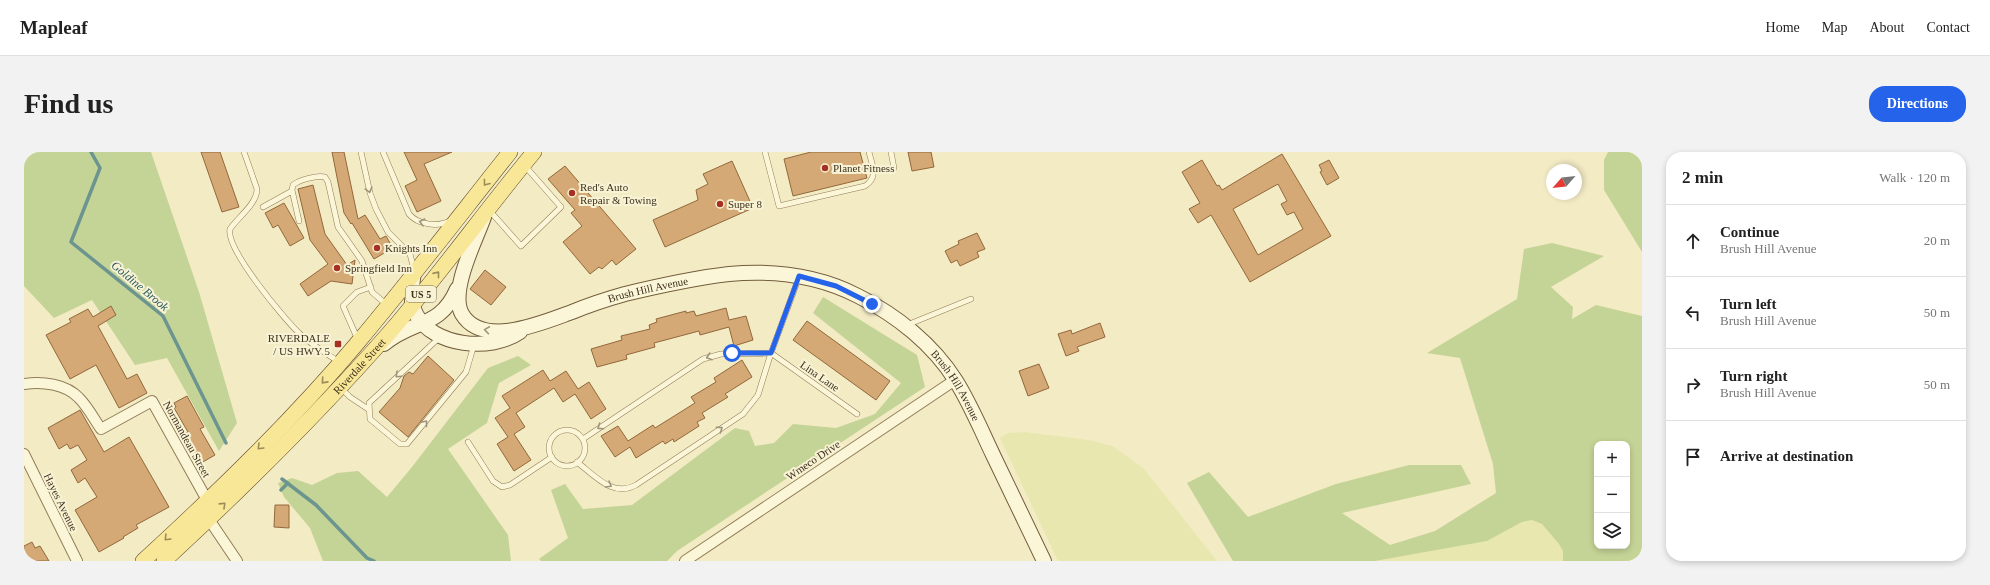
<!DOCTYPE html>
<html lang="en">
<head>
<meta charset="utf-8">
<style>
	:root { --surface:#fff; --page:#f2f2f2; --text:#222; --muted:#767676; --line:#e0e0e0; --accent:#2563eb }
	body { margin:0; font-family:Georgia,serif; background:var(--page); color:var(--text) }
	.controls { position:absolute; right:12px; bottom:12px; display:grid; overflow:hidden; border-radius:8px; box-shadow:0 2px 6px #0003 }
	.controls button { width:36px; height:36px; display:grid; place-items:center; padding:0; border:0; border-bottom:1px solid var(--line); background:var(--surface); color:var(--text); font:20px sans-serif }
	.compass { position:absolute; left:1522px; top:12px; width:36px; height:36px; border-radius:50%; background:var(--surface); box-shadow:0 2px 6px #0003; rotate:243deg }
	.stop { position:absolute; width:12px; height:12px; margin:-9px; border:3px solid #2563eb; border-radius:50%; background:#fff }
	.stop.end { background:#2563eb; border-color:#fff; box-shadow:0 1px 4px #0008 }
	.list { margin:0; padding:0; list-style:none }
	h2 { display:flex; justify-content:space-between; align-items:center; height:52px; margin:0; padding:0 16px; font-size:17px }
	h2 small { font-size:13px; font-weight:400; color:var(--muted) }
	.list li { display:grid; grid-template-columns:26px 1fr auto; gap:12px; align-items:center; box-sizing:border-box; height:72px; padding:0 16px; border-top:1px solid var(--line) }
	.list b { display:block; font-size:15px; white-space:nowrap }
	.list p { margin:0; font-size:13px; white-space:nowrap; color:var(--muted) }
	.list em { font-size:13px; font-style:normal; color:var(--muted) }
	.icon { flex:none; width:22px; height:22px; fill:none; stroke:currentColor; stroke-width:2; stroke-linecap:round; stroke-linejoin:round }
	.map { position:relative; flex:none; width:1618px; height:409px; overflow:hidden; border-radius:16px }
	header { display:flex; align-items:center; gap:24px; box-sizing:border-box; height:56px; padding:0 20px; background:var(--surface); border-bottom:1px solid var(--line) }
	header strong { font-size:19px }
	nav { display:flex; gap:22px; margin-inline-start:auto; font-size:14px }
	.intro { display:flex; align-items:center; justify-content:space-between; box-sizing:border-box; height:96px; padding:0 24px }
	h1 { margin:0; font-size:28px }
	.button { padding:10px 18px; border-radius:16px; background:var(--accent); color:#fff; font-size:14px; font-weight:700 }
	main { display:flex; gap:24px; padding:0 24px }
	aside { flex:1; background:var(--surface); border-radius:16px; box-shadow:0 2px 6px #0003 }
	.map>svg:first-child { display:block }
	.farmland { fill:#e9e7b0 }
	.green { fill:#c4d396; fill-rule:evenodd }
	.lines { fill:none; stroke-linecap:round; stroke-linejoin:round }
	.stream { stroke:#6c9590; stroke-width:3.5 }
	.building { fill:#d5a976; stroke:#92683b; fill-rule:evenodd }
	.lane-casing { stroke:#907d58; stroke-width:6 }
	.street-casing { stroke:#907d58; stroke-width:12 }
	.secondary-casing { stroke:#725d3b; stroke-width:16 }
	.primary-casing { stroke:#5d492c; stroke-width:16 }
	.lane { stroke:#fcf6d9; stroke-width:5 }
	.street { stroke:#fcf6d9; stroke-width:10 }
	.secondary { stroke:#fcf6d9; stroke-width:14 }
	.primary { stroke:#f9e798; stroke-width:15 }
	.oneway { stroke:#9c8c5a }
	.oneway2 { stroke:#9d947b }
	.route { stroke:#2563eb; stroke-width:5 }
	.poi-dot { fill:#a63021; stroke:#f9f3d5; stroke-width:1.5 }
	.labels { text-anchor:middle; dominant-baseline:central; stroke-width:4; stroke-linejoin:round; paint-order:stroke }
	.shield { fill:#f9f3d5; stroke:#766b54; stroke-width:1 }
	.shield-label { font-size:10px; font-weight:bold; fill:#3e311d }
	.poi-label { font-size:11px; fill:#3e311d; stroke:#f9f3d5; text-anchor:start }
	.street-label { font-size:11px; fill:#3e311d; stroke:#f9f3d5 }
	.water-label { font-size:12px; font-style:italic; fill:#2b5d60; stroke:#f9f3d5 }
</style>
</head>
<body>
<header>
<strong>Mapleaf</strong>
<nav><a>Home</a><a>Map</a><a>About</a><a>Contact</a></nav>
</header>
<div class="intro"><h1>Find us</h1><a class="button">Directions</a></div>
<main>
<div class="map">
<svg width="1618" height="409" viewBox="0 0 1618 409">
	<rect width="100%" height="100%" fill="#f3ebc4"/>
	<path class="farmland" d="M1000,280L1065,288L1088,294L1103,304L1120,317L1193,409H1034L976,286L984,281Z
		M1508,368L1518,372L1535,392L1539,399V409H1351L1463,389L1498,370Z"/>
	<path class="green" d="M0,0H127L175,140L213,271L195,299L143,206L111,213L68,148L30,166L0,134Z
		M1584,0H1618V100L1580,38V8Z
		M1528,91L1580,104L1527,135L1549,155L1548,167L1572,153L1618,164V409H1539V399L1535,392L1518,372L1508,368L1498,370L1463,389L1351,409H1209L1163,331L1185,320L1224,365L1312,332L1385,313H1437L1447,332L1318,361L1366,393L1411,379L1472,341L1469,312L1436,206L1403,201L1493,147L1500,97ZM1573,292H1603V394H1573Z
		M799,145L893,203L901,235L653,399L643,409H517L515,407L544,386L527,338L541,332L559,357L608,353L711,276L725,279L731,294L750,291L769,272L812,276L851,262L877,231L789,161Z
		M494,204L507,213L475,231L463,271L424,297L484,383L487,409H299L286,376L260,345L254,331L268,326L288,333L313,321L334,319L363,345L388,315L464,216Z"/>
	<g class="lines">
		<path class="stream" d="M67,0L76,16L47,90L139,164L202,291
			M258,327L292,353L343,406L350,409
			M257,338L264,331"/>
	</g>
	<path class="building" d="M177,0H196L215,55L198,60Z
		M308,0H320L334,67L341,63L356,87L362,84L369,96L350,107L328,71L327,72L320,61Z
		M380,0H428L400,12L417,49L393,60L381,34L393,28Z
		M787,0H836L843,26L769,44L760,7Z
		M884,0H907L910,15L888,19Z
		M1258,2L1307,84L1226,130L1187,63L1174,71L1165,57L1176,51L1158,20L1178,8L1193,34L1195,33L1198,38ZM1254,32L1263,49L1257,52L1263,63L1270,60L1279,77L1234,103L1209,57Z
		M1305,8L1315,26L1303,33L1296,20L1298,19L1295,13Z
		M708,9L729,56L641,95L629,68L674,48L672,38L684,32L679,22Z
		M541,14L612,97L592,113L588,108L578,117L575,115L566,122L539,90L558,74L547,61L551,58L524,27Z
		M289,33L301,82L323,113L331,108L328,132L307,129L284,144L276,132L304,112L286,88L274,37Z
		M260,51L280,86L266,94L254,73L249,76L241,61Z
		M953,81L961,97L953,100L955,105L936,114L933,108L927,111L921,99L935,92L934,89Z
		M461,118L482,135L467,153L446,137Z
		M87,154L92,163L74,174L103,227L113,222L123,241L95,256L72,213L46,227L22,183L47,170L45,167L64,157L69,165Z
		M702,156L705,168L722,164L729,188L710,194L705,175L676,183L675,179L630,191L631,195L602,203L603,207L573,215L567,197L598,188L597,184L626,177L625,173L633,170L632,167L662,159V161L670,159L672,164Z
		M783,169L866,229L852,248L769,188Z
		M1076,171L1081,185L1053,195L1055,199L1042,204L1034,182L1047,178L1048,182Z
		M404,204L430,228L384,285L355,260L376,236L380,224L385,220L389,222Z
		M718,208L728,225L701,242L704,245L678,261L681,266L673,270L675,274L650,290L649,287L641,292L639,289L612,306L606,295L591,305L577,284L594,274L604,289L629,273L631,276L671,251L667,245L692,230L690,226Z
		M1015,212L1025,236L1004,244L995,219Z
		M519,218L526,229L542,219L554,237L565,230L582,257L567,267L551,242L539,250L530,236L492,261L501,275L490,282L507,308L490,319L473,292L484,285L471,266L486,256L478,244Z
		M163,244L180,275L176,277L191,303L177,311L161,282L164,280L150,256L152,255L150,251Z
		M56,258L80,300L105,285L145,355L112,373L114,376L99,385L100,386L75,400L51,358L73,345L61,326L54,331L47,318L63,308L54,293L46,297L43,292L35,297L24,276Z
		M251,353H265V376L250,375Z
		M8,390L11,396L16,394L25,409H0V394Z"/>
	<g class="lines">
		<g class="lane-casing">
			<path id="lane" d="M220,0L233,37C233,52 214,65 206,77C201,96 260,167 276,182C288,193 302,201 315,210
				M337,0L346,41L352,57L364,80L386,102L390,118
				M359,0L385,62C394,73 414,75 426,69
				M741,0L755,54L841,34C855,25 848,13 845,0
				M867,0L870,16
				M239,55L268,39
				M465,58L497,94L537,55L501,14
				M275,69L268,38L269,33C275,28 293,23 301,25L304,30L314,75L338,109L348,140L363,153
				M775,125L747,201L833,262
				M883,173L947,147
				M416,185L345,251L346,267L376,292H383L442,220L450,193
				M334,188L319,154L333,140L347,135
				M317,236L326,245L344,257
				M525 296a18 18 0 1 1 36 0a18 18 0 1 1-36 0Z
				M444,290L469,329L478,335L486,333L528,305
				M553,310C570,323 589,346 612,333L719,262L734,243L747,201L697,202L679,207L559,287"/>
		</g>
		<g class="street-casing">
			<path id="street" d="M0,232C18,229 42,232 55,246C64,255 70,267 77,277L128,249L183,348
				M0,302L53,409
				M184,366L213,409
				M661,409L931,228"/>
		</g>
		<g class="secondary-casing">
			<g id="secondary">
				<path id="s1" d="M460,65C452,88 425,139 438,162C459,197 520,170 548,160C565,153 583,147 601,142C634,134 671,126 705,122C749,118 795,124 834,144C872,163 909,192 932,229C947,253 958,280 970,305C987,340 1003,374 1020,409"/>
				<path d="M390,120C388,134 385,148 392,162C409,195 467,200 496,180"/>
				<path d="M360,192C389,167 416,177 433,137"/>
			</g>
		</g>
		<g class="primary-casing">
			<g id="primary">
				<path d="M119,409C194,340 269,268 335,189C387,127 436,63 486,0"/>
				<path id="s2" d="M140,409C219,336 295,261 366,180C416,122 461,59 510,0"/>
			</g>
		</g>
		<use href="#lane" class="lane"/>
		<use href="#street" class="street"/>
		<use href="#secondary" class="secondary"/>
		<use href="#primary" class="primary"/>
	</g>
	<defs><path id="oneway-chevron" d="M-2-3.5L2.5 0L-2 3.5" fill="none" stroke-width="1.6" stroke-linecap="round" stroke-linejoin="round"/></defs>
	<g class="oneway">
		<use href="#oneway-chevron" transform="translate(462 31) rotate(128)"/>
		<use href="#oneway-chevron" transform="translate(413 122) rotate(-51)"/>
		<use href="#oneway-chevron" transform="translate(300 229) rotate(132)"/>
		<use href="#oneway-chevron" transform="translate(236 295) rotate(135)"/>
		<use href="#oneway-chevron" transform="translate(199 353) rotate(-44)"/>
		<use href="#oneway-chevron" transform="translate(143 386) rotate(135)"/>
	</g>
	<g class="oneway2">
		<use href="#oneway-chevron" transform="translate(345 38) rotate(75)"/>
		<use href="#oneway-chevron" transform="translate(398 70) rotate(-166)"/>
		<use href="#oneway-chevron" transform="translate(463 178) rotate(-172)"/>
		<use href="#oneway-chevron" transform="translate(685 205) rotate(162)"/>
		<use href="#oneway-chevron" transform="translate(374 223) rotate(137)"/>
		<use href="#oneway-chevron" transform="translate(401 271) rotate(-50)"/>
		<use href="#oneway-chevron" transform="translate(576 275) rotate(146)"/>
		<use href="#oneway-chevron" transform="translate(696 277) rotate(-34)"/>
		<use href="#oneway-chevron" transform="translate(585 333) rotate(30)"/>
	</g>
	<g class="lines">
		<path class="route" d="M708,201H747L775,124L812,134L848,152"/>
	</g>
	<g class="poi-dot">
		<circle cx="801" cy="16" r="4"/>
		<circle cx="548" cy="41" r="4"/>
		<circle cx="696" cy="52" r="4"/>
		<circle cx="353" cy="96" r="4"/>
		<circle cx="313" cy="116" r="4"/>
		<rect x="310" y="188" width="8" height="8" rx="2"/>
	</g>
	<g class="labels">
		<rect class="shield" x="382" y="134" width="30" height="16" rx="3"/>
		<g class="shield-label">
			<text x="397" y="142">US 5</text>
		</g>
		<g class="poi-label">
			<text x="809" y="16">Planet Fitness</text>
			<text x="556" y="35">Red's Auto<tspan x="556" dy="13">Repair &amp; Towing</tspan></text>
			<text x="704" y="52">Super 8</text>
			<text x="361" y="96">Knights Inn</text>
			<text x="321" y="116">Springfield Inn</text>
			<text x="306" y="186" text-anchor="end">RIVERDALE<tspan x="306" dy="13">/ US HWY 5</tspan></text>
		</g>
		<g class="street-label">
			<text stroke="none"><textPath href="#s1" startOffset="300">Brush Hill Avenue</textPath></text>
			<text stroke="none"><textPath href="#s2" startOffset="276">Riverdale Street</textPath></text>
			<text transform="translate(796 224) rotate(35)">Lina Lane</text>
			<text stroke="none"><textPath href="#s1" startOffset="650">Brush Hill Avenue</textPath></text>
			<text transform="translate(163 287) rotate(61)">Normandeau Street</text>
			<text transform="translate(789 308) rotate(-34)">Wmeco Drive</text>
			<text transform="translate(37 350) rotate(64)">Hayes Avenue</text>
		</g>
		<g class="water-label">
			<text transform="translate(116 134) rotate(40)">Goldine Brook</text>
		</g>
	</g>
</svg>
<div class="controls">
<button>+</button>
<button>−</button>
<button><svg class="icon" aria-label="layers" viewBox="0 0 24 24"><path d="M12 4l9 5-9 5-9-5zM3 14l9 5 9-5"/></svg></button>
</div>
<svg class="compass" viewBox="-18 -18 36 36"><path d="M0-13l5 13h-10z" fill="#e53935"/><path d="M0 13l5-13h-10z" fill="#767676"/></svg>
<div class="stop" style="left:708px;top:201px"></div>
<div class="stop end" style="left:848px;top:152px"></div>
</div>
<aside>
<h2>2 min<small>Walk · 120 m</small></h2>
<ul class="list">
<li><svg class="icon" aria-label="ahead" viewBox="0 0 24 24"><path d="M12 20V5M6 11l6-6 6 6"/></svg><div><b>Continue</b><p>Brush Hill Avenue</p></div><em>20 m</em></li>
<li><svg class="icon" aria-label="left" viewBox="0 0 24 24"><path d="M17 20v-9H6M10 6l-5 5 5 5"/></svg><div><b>Turn left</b><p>Brush Hill Avenue</p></div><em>50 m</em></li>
<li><svg class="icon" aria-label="right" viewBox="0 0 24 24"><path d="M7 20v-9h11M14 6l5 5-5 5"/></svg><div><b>Turn right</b><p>Brush Hill Avenue</p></div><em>50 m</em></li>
<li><svg class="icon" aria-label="arrive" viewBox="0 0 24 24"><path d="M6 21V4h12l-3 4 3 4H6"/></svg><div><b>Arrive at destination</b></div></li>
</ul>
</aside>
</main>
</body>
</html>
